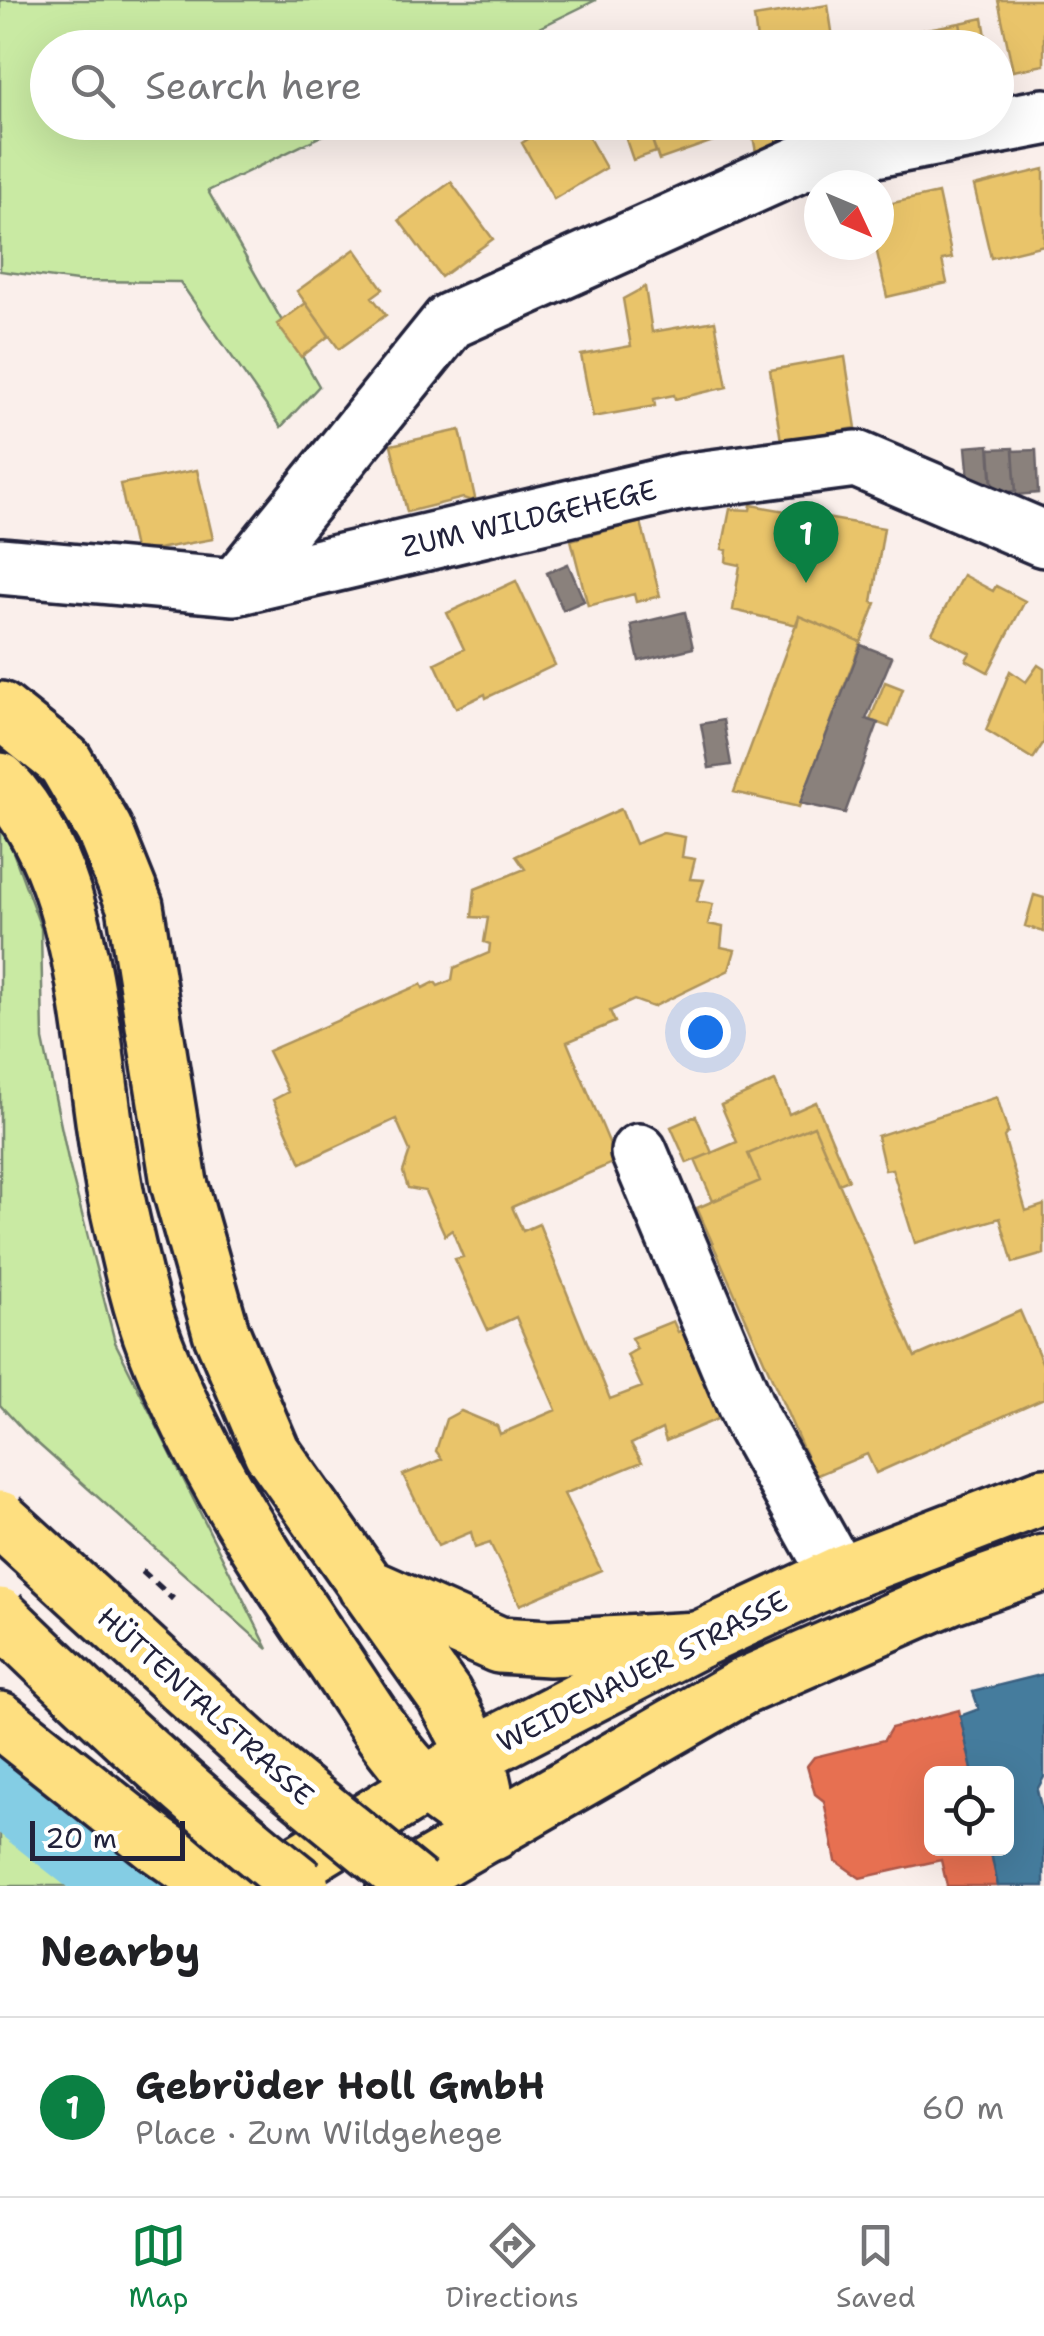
<!DOCTYPE html>
<html lang="en">
<head>
<meta charset="utf-8">
<style>
	:root { --surface:#fff; --page:#f2f2f2; --text:#202124; --muted:#757577; --line:#e0e0e0; --accent:#0b8043 }
	body { margin:0; font-family:"Shantell Sans",sans-serif; background:var(--page); color:var(--text) }
	.controls { position:absolute; right:30px; bottom:30px; display:grid; overflow:hidden; border-radius:15px; box-shadow:0 10px 40px #0002 }
	.controls button { width:90px; height:90px; display:grid; place-items:center; padding:0; border:0; border-bottom:2px solid var(--line); background:var(--surface); color:var(--text); font:50px sans-serif }
	.compass { position:absolute; left:804px; top:170px; width:90px; height:90px; border-radius:50%; background:var(--surface); box-shadow:0 10px 40px #0002; rotate:134deg }
	.scale { position:absolute; left:30px; bottom:25px; width:155px; box-sizing:border-box; padding-left:10px; border:5px solid #22223b; border-top:0; font-size:28px; line-height:35px; white-space:nowrap; color:#22223b; -webkit-text-stroke:8px #fff; paint-order:stroke }
	.you { position:absolute; left:705px; top:1032px; width:35px; height:35px; margin:-25px; border:8px solid #fff; border-radius:50%; background:#1a73e8; box-shadow:0 0 0 15px #1a73e833 }
	.badge { display:grid; place-items:center; width:65px; height:65px; border-radius:50%; background:var(--accent); color:#fff; font-size:32px; font-weight:700 }
	.pin { position:absolute; translate:-50% -82px; filter:drop-shadow(0 2px 5px #0008) }
	.pin::after { content:''; position:absolute; top:52px; width:35px; height:30px; background:inherit; clip-path:polygon(0 0,100% 0,50% 100%) }
	.list { margin:0; padding:0; list-style:none }
	h2 { display:flex; justify-content:space-between; align-items:center; height:130px; margin:0; padding:0 40px; font-size:42px }
	h2 small { font-size:32px; font-weight:400; color:var(--muted) }
	.list li { display:grid; grid-template-columns:65px 1fr auto; gap:30px; align-items:center; box-sizing:border-box; height:180px; padding:0 40px; border-top:2px solid var(--line) }
	.list b { display:block; font-size:38px; white-space:nowrap }
	.list p { margin:0; font-size:32px; white-space:nowrap; color:var(--muted) }
	.list em { font-size:32px; font-style:normal; color:var(--muted) }
	.icon { flex:none; width:55px; height:55px; fill:none; stroke:currentColor; stroke-width:2; stroke-linecap:round; stroke-linejoin:round }
	.map { position:relative; flex:none; width:1044px; height:1886px; overflow:hidden }
	.search { position:absolute; background:var(--surface); box-shadow:0 10px 40px #0002; left:30px; right:30px; top:30px; height:110px; display:flex; align-items:center; gap:25px; box-sizing:border-box; padding:0 35px; border-radius:55px; color:var(--muted); font-size:38px }
	.sheet { height:310px; background:var(--surface) }
	nav { display:flex; justify-content:space-around; align-items:center; box-sizing:border-box; height:140px; border-top:2px solid var(--line); background:var(--surface); font-size:28px; color:var(--muted) }
	nav a { display:grid; justify-items:center; gap:5px }
	nav .on { color:var(--accent) }
	.map>svg:first-child { display:block }
	.green { fill:#c9eaa3; stroke:#76866f; stroke-width:2.5 }
	.homes { fill:#e9c46a; stroke:#ad935c; stroke-width:2.5 }
	.shops { fill:#e76f51; stroke:#ac584a; stroke-width:2.5 }
	.public { fill:#457b9d; stroke:#3a6080; stroke-width:2.5 }
	.industry { fill:#8a817c; stroke:#6b6468; stroke-width:2.5 }
	.lines { fill:none; stroke-linecap:round; stroke-linejoin:round }
	.river { stroke:#84cde4; stroke-width:92 }
	.minor-casing { stroke:#22223b; stroke-width:62 }
	.major-casing { stroke:#22223b; stroke-width:62 }
	.highway-casing { stroke:#22223b; stroke-width:62 }
	.path { stroke:#22223b; stroke-width:6; stroke-dasharray:10 8; stroke-linecap:butt }
	.minor { stroke:#fff; stroke-width:55 }
	.major { stroke:#fedf80; stroke-width:55 }
	.highway { stroke:#fedf80; stroke-width:55 }
	.highway-bridge-casing { stroke:#22223b; stroke-width:62; stroke-linecap:butt }
	.highway-bridge { stroke:#fedf80; stroke-width:55 }
	.labels { text-anchor:middle; dominant-baseline:central; stroke-width:10; stroke-linejoin:round; paint-order:stroke }
	.street-label { font-size:28px; fill:#22223b; stroke:#fff }
</style>
</head>
<body>
<div class="map">
<svg width="1044" height="1886" viewBox="0 0 1044 1886">
	<rect width="100%" height="100%" fill="#faefeb"/>
	<filter id="ink" filterUnits="userSpaceOnUse"><feTurbulence type="fractalNoise" baseFrequency=".01" numOctaves="2"/><feDisplacementMap in="SourceGraphic" scale="20" xChannelSelector="R" yChannelSelector="G"/><feConvolveMatrix kernelMatrix="1 2 1 2 8 2 1 2 1" color-interpolation-filters="sRGB"/></filter>
	<g filter="url(#ink)">
		<path class="green" d="M0,0H596L500,47L48,48V122L348,123L208,191L319,386L281,427L180,282L77,281L0,271Z
			M0,831L8,838L41,928L43,1040L69,1164L115,1342L268,1649L26,1433L0,1405Z
			M0,1786L121,1886H0Z"/>
		<path class="homes" d="M998,0H1044V65L1013,71Z
			M828,5L833,38L845,37L847,48H758L754,17Z
			M983,18L988,48H965L960,23Z
			M960,23L965,48H880L878,38Z
			M559,122H580L606,168L554,199L522,143L528,139L530,130L542,123L552,126Z
			M620,122H646L656,152L633,160Z
			M646,122H714L719,139L659,160Z
			M763,122H799L802,142L756,152L751,126Z
			M1044,169V245L991,258L974,186Z
			M451,182L493,239L441,277L399,220Z
			M938,193L952,258L942,260L947,283L887,297L876,248L869,250L868,245H879V206Z
			M355,249L383,289L372,297L386,315L339,349L297,291Z
			M645,287L652,332L715,321L727,387L675,399L674,395L654,399L655,406L593,417L581,355L631,346L623,299Z
			M306,303L329,336L301,357L277,324Z
			M845,357L856,428L781,441L770,370Z
			M460,430L475,498L472,501L463,498L407,512L391,445Z
			M197,470L213,539L135,553L120,484Z
			M751,505L884,528L872,602L876,603L861,642L799,616L797,625L733,610L740,565L726,562L727,550L722,549L730,509L750,510Z
			M641,522L660,596L636,602L634,594L588,606L571,540Z
			M963,575L993,591L996,586L1025,601L988,672L966,660L970,653L932,633Z
			M516,581L555,665L486,698L485,694L456,708L435,663L464,649L447,613Z
			M799,616L861,642L799,807L734,792Z
			M1038,665L1044,669V742L1033,759L986,730L1010,671L1026,682Z
			M885,682L903,689L889,727L870,720Z
			M621,809L635,844L663,833L685,837L682,857L695,859L690,879L704,880L697,901L713,904L708,924L723,927L721,947L735,950L729,970L653,1007L634,1000L610,1011L615,1022L567,1042L617,1161L512,1207L523,1231L539,1224L610,1399L642,1387L627,1355L637,1349L631,1338L673,1321L678,1332L687,1329L722,1417L666,1441L662,1429L631,1444L642,1462L564,1494L601,1570L520,1605L490,1543L475,1548L471,1532L438,1546L403,1475L442,1459L436,1451L446,1419L461,1411L497,1426L500,1434L556,1410L516,1317L488,1330L455,1259L463,1257L452,1230L445,1235L425,1191L408,1188L403,1172L410,1151L396,1119L301,1163L273,1100L288,1092L268,1051L421,984L423,988L435,982L438,986L452,980L454,968L489,953L490,944L484,942L488,918L472,917L475,889L525,869L516,856Z
			M1034,895L1044,898V932L1025,926Z
			M775,1081L789,1114L816,1102L849,1180L839,1184L814,1126L748,1154L760,1181L713,1201L695,1160L737,1142L721,1105Z
			M997,1097L1008,1132L1004,1137L1026,1211L1044,1205V1254L1013,1263L1000,1218L915,1243L892,1169L885,1170L877,1136Z
			M696,1116L712,1153L687,1163L671,1127Z
			M814,1126L915,1357L1020,1311L1044,1367V1398L876,1473L867,1454L815,1476L697,1208L760,1181L748,1154Z"/>
		<path class="shops" d="M959,1710L973,1774H932V1848H990L998,1886H947L941,1860L860,1878L836,1861L824,1801L815,1794L807,1766L814,1757L884,1740L891,1728Z"/>
		<path class="public" d="M1044,1674V1777L1037,1790L1044,1819V1886H998L990,1848H1006V1774H973L960,1716L979,1709L973,1692Z"/>
		<path class="industry" d="M989,445L992,489L970,491L966,447Z
			M1013,448L1016,491L993,493L990,449Z
			M1036,450L1038,493L1016,495L1013,451Z
			M568,564L584,601L563,610L547,573Z
			M685,612L693,648L639,661L631,625Z
			M861,645L892,657L866,719L878,723L845,813L800,803Z
			M723,720L731,765L709,768L701,724Z"/>
		<g class="lines">
			<path class="river" d="M0,1776L140,1886"/>
			<g class="minor-casing">
				<path id="minor" d="M0,566L235,587L682,482L856,459L1044,539
					M235,587L450,321L802,163L1044,117
					M639,1152L752,1421L838,1575"/>
			</g>
			<g class="major-casing">
				<path id="major" d="M261,1886L476,1754L698,1640L838,1575L1044,1496
					M395,1886L742,1687L950,1596L1044,1563"/>
			</g>
			<g class="highway-casing">
				<path id="highway" d="M0,710L65,762L104,829L135,906L179,1183L221,1332L272,1452L444,1695L476,1754L493,1832
					M0,781C97,883 89,1074 118,1206C128,1250 139,1304 155,1345C199,1459 266,1562 335,1662C362,1702 389,1749 425,1784C444,1802 471,1817 493,1832
					M366,1586L499,1645L549,1648L698,1640
					M0,1720L156,1844L216,1886"/>
			</g>
			<path class="path" d="M142,1571L173,1599"/>
			<use href="#minor" class="minor"/>
			<use href="#major" class="major"/>
			<use href="#highway" class="highway"/>
			<g class="highway-bridge-casing">
				<path id="highway-bridge" d="M0,1519L274,1770L416,1886
					M0,1616C97,1710 195,1802 301,1886"/>
			</g>
			<use href="#highway-bridge" class="highway-bridge"/>
		</g>
	</g>
	<g class="labels">
		<g class="street-label">
			<text transform="translate(529 518) rotate(-13)">ZUM WILDGEHEGE</text>
			<text transform="translate(642 1671) rotate(-27)">WEIDENAUER STRASSE</text>
			<text transform="translate(206 1706) rotate(42)">HÜTTENTALSTRASSE</text>
		</g>
	</g>
</svg>
<div class="controls">
<button><svg class="icon" aria-label="locate" viewBox="0 0 24 24"><circle cx="12" cy="12" r="6"/><path d="M12 2v4M12 18v4M2 12h4M18 12h4"/></svg></button>
</div>
<svg class="compass" viewBox="-18 -18 36 36"><path d="M0-13l5 13h-10z" fill="#e53935"/><path d="M0 13l5-13h-10z" fill="#757577"/></svg>
<div class="scale">20 m</div>
<div class="you"></div>
<div class="pin badge" style="left:806px;top:583px">1</div>
<div class="search"><svg class="icon" aria-label="search" viewBox="0 0 24 24"><circle cx="10" cy="10" r="6"/><path d="M15 15l6 6"/></svg>Search here</div>
</div>
<section class="sheet">
<h2>Nearby<small></small></h2>
<ul class="list">
<li><span class="badge">1</span><div><b>Gebrüder Holl GmbH</b><p>Place · Zum Wildgehege</p></div><em>60 m</em></li>
</ul>
</section>
<nav>
<a class="on"><svg class="icon" aria-label="map" viewBox="0 0 24 24"><path d="M3 6l6-2 6 2 6-2v14l-6 2-6-2-6 2zM9 4v14M15 6v14"/></svg>Map</a>
<a><svg class="icon" aria-label="directions" viewBox="0 0 24 24"><path d="M12 3l9 9-9 9-9-9zM9 14v-3h6M13 9l2 2-2 2"/></svg>Directions</a>
<a><svg class="icon" aria-label="saved" viewBox="0 0 24 24"><path d="M7 4h10v16l-5-4-5 4z"/></svg>Saved</a>
</nav>
</body>
</html>
